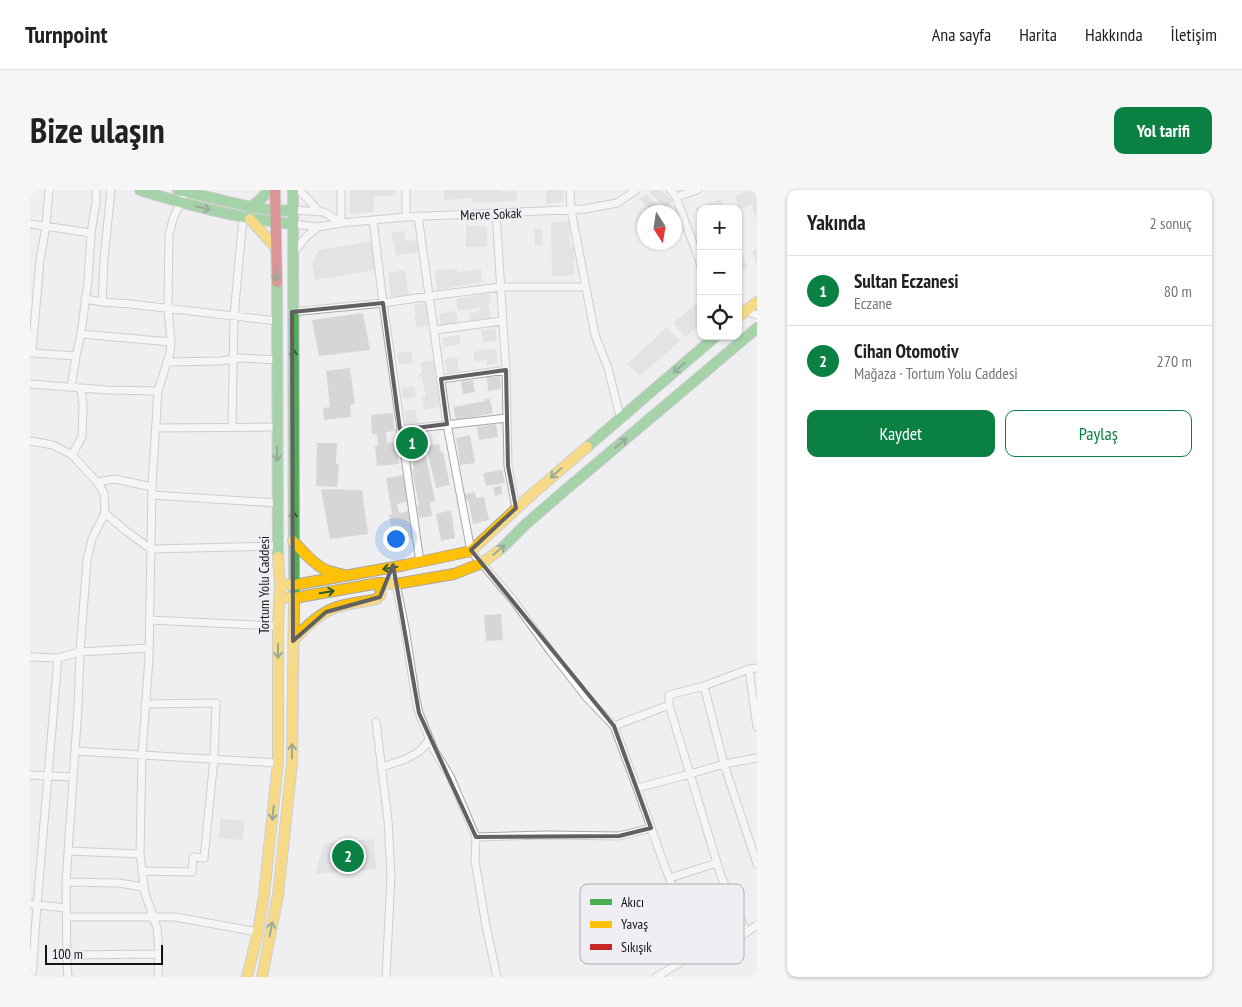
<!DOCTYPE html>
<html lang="tr">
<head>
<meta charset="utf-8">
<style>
	:root { --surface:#fff; --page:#f6f6f6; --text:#202124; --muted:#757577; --line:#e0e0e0; --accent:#0b8043 }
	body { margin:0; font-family:"PT Sans Narrow",sans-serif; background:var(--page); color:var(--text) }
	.controls { position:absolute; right:15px; top:15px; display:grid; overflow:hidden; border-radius:10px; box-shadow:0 1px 4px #0004 }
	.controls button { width:45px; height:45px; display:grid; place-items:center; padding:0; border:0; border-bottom:1px solid var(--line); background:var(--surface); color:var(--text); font:25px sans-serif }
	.compass { position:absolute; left:607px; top:15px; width:45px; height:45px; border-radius:50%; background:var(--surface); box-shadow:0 1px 4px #0004; rotate:168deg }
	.scale { position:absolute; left:15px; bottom:12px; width:118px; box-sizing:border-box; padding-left:5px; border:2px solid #141416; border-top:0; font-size:14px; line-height:18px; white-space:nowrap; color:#141416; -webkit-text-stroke:4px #eeeef3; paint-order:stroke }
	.you { position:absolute; left:365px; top:348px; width:18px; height:18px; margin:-12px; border:4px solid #fff; border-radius:50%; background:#1a73e8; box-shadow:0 0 0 8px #1a73e833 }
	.badge { display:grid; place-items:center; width:32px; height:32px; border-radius:50%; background:var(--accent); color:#fff; font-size:16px; font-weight:700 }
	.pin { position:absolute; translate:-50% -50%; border:2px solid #fff; box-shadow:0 1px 5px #0006 }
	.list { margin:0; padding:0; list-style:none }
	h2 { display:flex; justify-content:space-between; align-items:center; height:65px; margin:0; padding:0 20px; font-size:21px }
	h2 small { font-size:16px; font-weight:400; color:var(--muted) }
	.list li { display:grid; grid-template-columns:32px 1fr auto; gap:15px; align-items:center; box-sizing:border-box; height:70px; padding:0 20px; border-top:1px solid var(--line) }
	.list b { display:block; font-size:19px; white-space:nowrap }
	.list p { margin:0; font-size:16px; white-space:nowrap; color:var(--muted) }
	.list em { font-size:16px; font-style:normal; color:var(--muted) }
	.actions { display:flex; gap:10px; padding:15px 20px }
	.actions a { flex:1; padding:11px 0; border:1px solid var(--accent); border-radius:10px; text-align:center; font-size:18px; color:var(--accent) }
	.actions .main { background:var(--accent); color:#fff }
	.icon { flex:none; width:28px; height:28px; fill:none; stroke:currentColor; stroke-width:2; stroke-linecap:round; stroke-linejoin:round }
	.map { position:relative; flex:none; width:727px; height:787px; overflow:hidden; border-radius:10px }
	header { display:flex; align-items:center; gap:30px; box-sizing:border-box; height:70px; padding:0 25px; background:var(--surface); border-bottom:1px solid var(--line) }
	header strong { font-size:24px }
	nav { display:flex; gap:28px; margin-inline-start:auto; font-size:18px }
	.intro { display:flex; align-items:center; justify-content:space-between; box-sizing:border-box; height:120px; padding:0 30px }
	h1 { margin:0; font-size:35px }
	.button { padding:12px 22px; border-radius:10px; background:var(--accent); color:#fff; font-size:18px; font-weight:700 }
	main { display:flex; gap:30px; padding:0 30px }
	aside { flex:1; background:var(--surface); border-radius:10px; box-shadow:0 1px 4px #0004 }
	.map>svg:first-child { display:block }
	.building { fill:#d6d6d6 }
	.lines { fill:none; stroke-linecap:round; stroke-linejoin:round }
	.street-casing { stroke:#a7a7a9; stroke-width:9 }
	.fast-casing { stroke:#a7a7a9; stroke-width:12 }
	.slow-casing { stroke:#a7a7a9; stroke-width:12 }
	.jam-casing { stroke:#a7a7a9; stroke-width:12 }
	.street { stroke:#fdfdfd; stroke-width:7 }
	.fast { stroke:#4caf50; stroke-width:10 }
	.slow { stroke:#ffc107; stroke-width:10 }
	.jam { stroke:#c62828; stroke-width:10 }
	.oneway { stroke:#2d5a30 }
	.marked { fill:none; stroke:#616163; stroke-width:4; stroke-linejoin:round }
	.labels { text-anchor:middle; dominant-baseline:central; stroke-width:4; stroke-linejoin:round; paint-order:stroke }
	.street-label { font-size:14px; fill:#141416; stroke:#eeeef3 }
	.key { fill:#eeeef3; stroke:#adadb1; stroke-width:1 }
	.key-label { font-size:14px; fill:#141416 }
</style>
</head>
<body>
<header>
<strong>Turnpoint</strong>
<nav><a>Ana sayfa</a><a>Harita</a><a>Hakkında</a><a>İletişim</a></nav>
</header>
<div class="intro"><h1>Bize ulaşın</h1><a class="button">Yol tarifi</a></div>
<main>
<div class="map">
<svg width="727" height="787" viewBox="0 0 727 787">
	<rect width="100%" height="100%" fill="#efeff2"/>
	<path class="building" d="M320,0H366V5L344,7V22L320,24Z
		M413,0H472V2L486,1L487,11L443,13L442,8L414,10Z
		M516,0H533L534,12L516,14Z
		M621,0H631L643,11L636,18L619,2Z
		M723,0H727L726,31L722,15L709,19L705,5Z
		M616,4L632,19L628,22H623L609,9Z
		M691,9L695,19H671V31L666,18Z
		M521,32H539L540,56H544V85L522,86Z
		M436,35L457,37V57H436Z
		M504,39H512L513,55L505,56Z
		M374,41L376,51L386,50L388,62L366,66L361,43Z
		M341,51L346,80L285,90L282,73L289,60Z
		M727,59V75L722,61Z
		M712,64L717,78L708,81V65Z
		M427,78V82L451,79L452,92L407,100L405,81Z
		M375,80L379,105L361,107L358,83Z
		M459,103L461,113H458L461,129L441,133L439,123L450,121V117L428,121L426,109Z
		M671,110V134L655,147L643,133Z
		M396,112L401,135L387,138L384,126H386L384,115Z
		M426,121L428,133L411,136L409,124Z
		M333,123L340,160L289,166L282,130Z
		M637,137L650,151L610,186L597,174Z
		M465,138L467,150L453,153L451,141Z
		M429,145L431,154L414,157L412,148Z
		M466,158L468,173L457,175L456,170L445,172L443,162Z
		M381,161L383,173L369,175L367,163Z
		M427,167L429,181L417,183L415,169Z
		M404,170L411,217L394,220L392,207H396L392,187L389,188V184L392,183L390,172Z
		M320,178L325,214L320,215L321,227L294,230L293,218L300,217L296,181Z
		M470,186L471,199L458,201L457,187Z
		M443,190L445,202L433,204L431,192Z
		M384,196L386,207L373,209L371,198Z
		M455,209H460L463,223L426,230L423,217L456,211Z
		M386,219L388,233L376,234L374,221Z
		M363,223L364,241L356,242L357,253L366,252L369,274L347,276L345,256L348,255L347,244H342L341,225Z
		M466,234L468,247L449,250L447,237Z
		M390,245L392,253H393L405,311L400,312L402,326L389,328L387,315H389L382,280L384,279L378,248Z
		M440,245L445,273L430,275L426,248Z
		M287,253H307L306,274H309L307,297L286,296Z
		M409,254L411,263L413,262L420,295L406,298L396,256Z
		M472,280L475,293L456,296L453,283Z
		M375,285L380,311L367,314L369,323L378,321L383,348L364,351L359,325L362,324L356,288Z
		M471,296L472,304L465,306L463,297Z
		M291,299L332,300L338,344L300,349Z
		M445,302L446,308L454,307L459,330L443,334L438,310L433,311L432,305Z
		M421,320L425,348L411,351L406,324Z
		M471,424L473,450L456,451L454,425Z
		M190,629L214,630L213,650L189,648Z
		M344,649L346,679L285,684L294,653Z"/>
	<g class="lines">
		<g class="street-casing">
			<path id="street" d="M19,0L16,36L10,70L2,163L46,166L51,144L141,152
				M269,0L290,22
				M311,0V33
				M376,0V27
				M540,0L541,20L565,145L578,178L590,227
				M641,0L646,7L671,75
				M646,7L667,0
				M262,20L294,22L311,33
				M466,23L476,180L478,276L486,318
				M388,26L417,234L441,361L483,410L521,462L557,508L584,536
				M343,30L353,113L390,372
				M0,34L61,43
				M263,34L288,37L311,33L376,27L555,19L587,13L606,0
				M265,61L276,47L288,37
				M55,109L72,112L100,114L248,131
				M72,112L74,69L81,0
				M708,118L727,125
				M262,122L353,113L400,106L470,97H556
				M405,140L472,131
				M51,144L58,91L61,43L66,12V0
				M137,172L191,171L210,168L248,170
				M411,189L476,180
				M0,194L77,200L128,201
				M41,197L46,166
				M202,237L204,126L213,28
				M126,238L247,237
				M370,240L477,228
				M0,251L23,255L42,265L67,292L74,303L75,323L62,349L57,370L50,462L48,517L36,692L37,772L38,787
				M42,265L52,247L53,215L51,198
				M67,292L85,289L122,297
				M122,305L247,313
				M75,323L96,341L121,359L247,356
				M366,394L375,438L386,510L389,523L404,560L420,586L446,647L445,671L456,736L467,787
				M119,430L248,436
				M0,467L28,468L50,462L119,458
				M719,479L727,478
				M674,496L719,479L727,537
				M346,532L358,630L361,686L356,787
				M45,561L248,573
				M727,568L694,574L660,584L607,598L635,677L671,768L685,764L727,735
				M352,577L376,569L390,561L400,549
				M0,585L43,587
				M607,598L584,536L639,515
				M446,647L517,645L589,646L621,638
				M38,661L110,664
				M112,681L162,682L163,667L174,668L184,569L186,513L115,514
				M640,688L687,673
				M36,692L88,693L114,697
				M0,714L36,718
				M37,727H145L228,742
				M716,742L691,686L639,515V505L674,496L694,574L727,674
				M37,765L129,764
				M2,787L7,715L28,468
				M128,787L129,761L127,738L115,703L110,664L112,565L119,468L122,297L128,201L140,163L141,152L138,119L139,45L143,29L156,0
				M626,787L668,762"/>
		</g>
		<g class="fast-casing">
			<path id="fast" d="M110,0C160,16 210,29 263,34
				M148,0L221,17L246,21L262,20
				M263,0L264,413
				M221,17L232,8L239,0
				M247,92L248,367
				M557,257L686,146
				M467,362L474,356L496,334L533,302L727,138"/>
		</g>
		<g class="slow-casing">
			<path id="slow" d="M220,29L246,58
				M708,127L727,112
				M263,351C273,361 282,373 294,379C300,382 307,383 314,385
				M250,394L264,395L375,375L441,361L500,306L557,257
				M249,408H264L349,393L366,394L424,384L452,373L467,362
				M263,451C275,437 289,423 307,417C320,413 334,412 347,409L351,404L349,393
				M217,787L228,742L234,705L248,573V436L250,394L248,367
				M232,787L248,705L262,573L264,413"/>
		</g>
		<g class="jam-casing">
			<path id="jam" d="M245,0L247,92"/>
		</g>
		<use href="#street" class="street"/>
		<use href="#fast" class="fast"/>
		<use href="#slow" class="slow"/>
		<use href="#jam" class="jam"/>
	</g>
	<defs><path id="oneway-shaft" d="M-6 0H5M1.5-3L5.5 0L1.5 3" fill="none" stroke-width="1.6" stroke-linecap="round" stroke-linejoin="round" transform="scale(1.25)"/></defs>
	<g class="oneway">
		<use href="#oneway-shaft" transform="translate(173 18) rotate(14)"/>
		<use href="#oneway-shaft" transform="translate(246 84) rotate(88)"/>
		<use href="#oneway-shaft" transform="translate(263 166) rotate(-90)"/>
		<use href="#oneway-shaft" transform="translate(649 178) rotate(139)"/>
		<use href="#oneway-shaft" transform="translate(591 253) rotate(-40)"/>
		<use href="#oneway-shaft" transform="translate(247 264) rotate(90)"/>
		<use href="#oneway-shaft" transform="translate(526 283) rotate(139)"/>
		<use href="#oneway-shaft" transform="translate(263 328) rotate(-90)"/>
		<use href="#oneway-shaft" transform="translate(469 360) rotate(-40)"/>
		<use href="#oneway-shaft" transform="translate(360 378) rotate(170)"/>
		<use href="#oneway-shaft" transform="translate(297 402) rotate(-10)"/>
		<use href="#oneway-shaft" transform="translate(248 461) rotate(90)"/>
		<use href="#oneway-shaft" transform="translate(262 561) rotate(-89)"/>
		<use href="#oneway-shaft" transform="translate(243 623) rotate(96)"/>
		<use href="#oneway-shaft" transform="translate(241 739) rotate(-79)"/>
	</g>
	<path d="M0 0H727V787H0ZM353,113L370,240L417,234L411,189L476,180L478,276L486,318L441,360L584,536L621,638L589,646L446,647L389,523L363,375L350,407L296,422L263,451L262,122Z" fill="#efeff2" fill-opacity=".55" fill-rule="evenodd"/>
	<path class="marked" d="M353,113L370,240L417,234L411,189L476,180L478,276L486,318L441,360L584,536L621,638L589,646L446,647L389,523L363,375L350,407L296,422L263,451L262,122Z"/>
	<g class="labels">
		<g class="street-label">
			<text transform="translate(461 24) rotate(-2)">Merve Sokak</text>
			<text transform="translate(234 395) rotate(-90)">Tortum Yolu Caddesi</text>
		</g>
	</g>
	<rect x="550" y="694" width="164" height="80" rx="8" class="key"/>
	<rect x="560" y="709" width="22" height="6" fill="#4caf50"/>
	<rect x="560" y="731" width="22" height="7" fill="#ffc107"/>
	<rect x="560" y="754" width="22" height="6" fill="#c62828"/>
	<g class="key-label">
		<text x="591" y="717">Akıcı</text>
		<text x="591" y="739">Yavaş</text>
		<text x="591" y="762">Sıkışık</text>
	</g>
</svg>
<div class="controls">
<button>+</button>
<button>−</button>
<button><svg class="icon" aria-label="locate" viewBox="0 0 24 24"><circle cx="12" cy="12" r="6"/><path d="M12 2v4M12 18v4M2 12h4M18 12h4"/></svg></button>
</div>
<svg class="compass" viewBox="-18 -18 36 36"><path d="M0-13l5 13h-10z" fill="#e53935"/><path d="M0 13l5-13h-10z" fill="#757577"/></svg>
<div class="scale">100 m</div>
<div class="you"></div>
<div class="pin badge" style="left:382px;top:253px">1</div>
<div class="pin badge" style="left:318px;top:666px">2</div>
</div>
<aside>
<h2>Yakında<small>2 sonuç</small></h2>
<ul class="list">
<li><span class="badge">1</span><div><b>Sultan Eczanesi</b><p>Eczane</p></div><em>80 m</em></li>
<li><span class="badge">2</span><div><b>Cihan Otomotiv</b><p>Mağaza · Tortum Yolu Caddesi</p></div><em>270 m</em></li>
</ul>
<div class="actions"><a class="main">Kaydet</a><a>Paylaş</a></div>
</aside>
</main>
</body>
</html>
